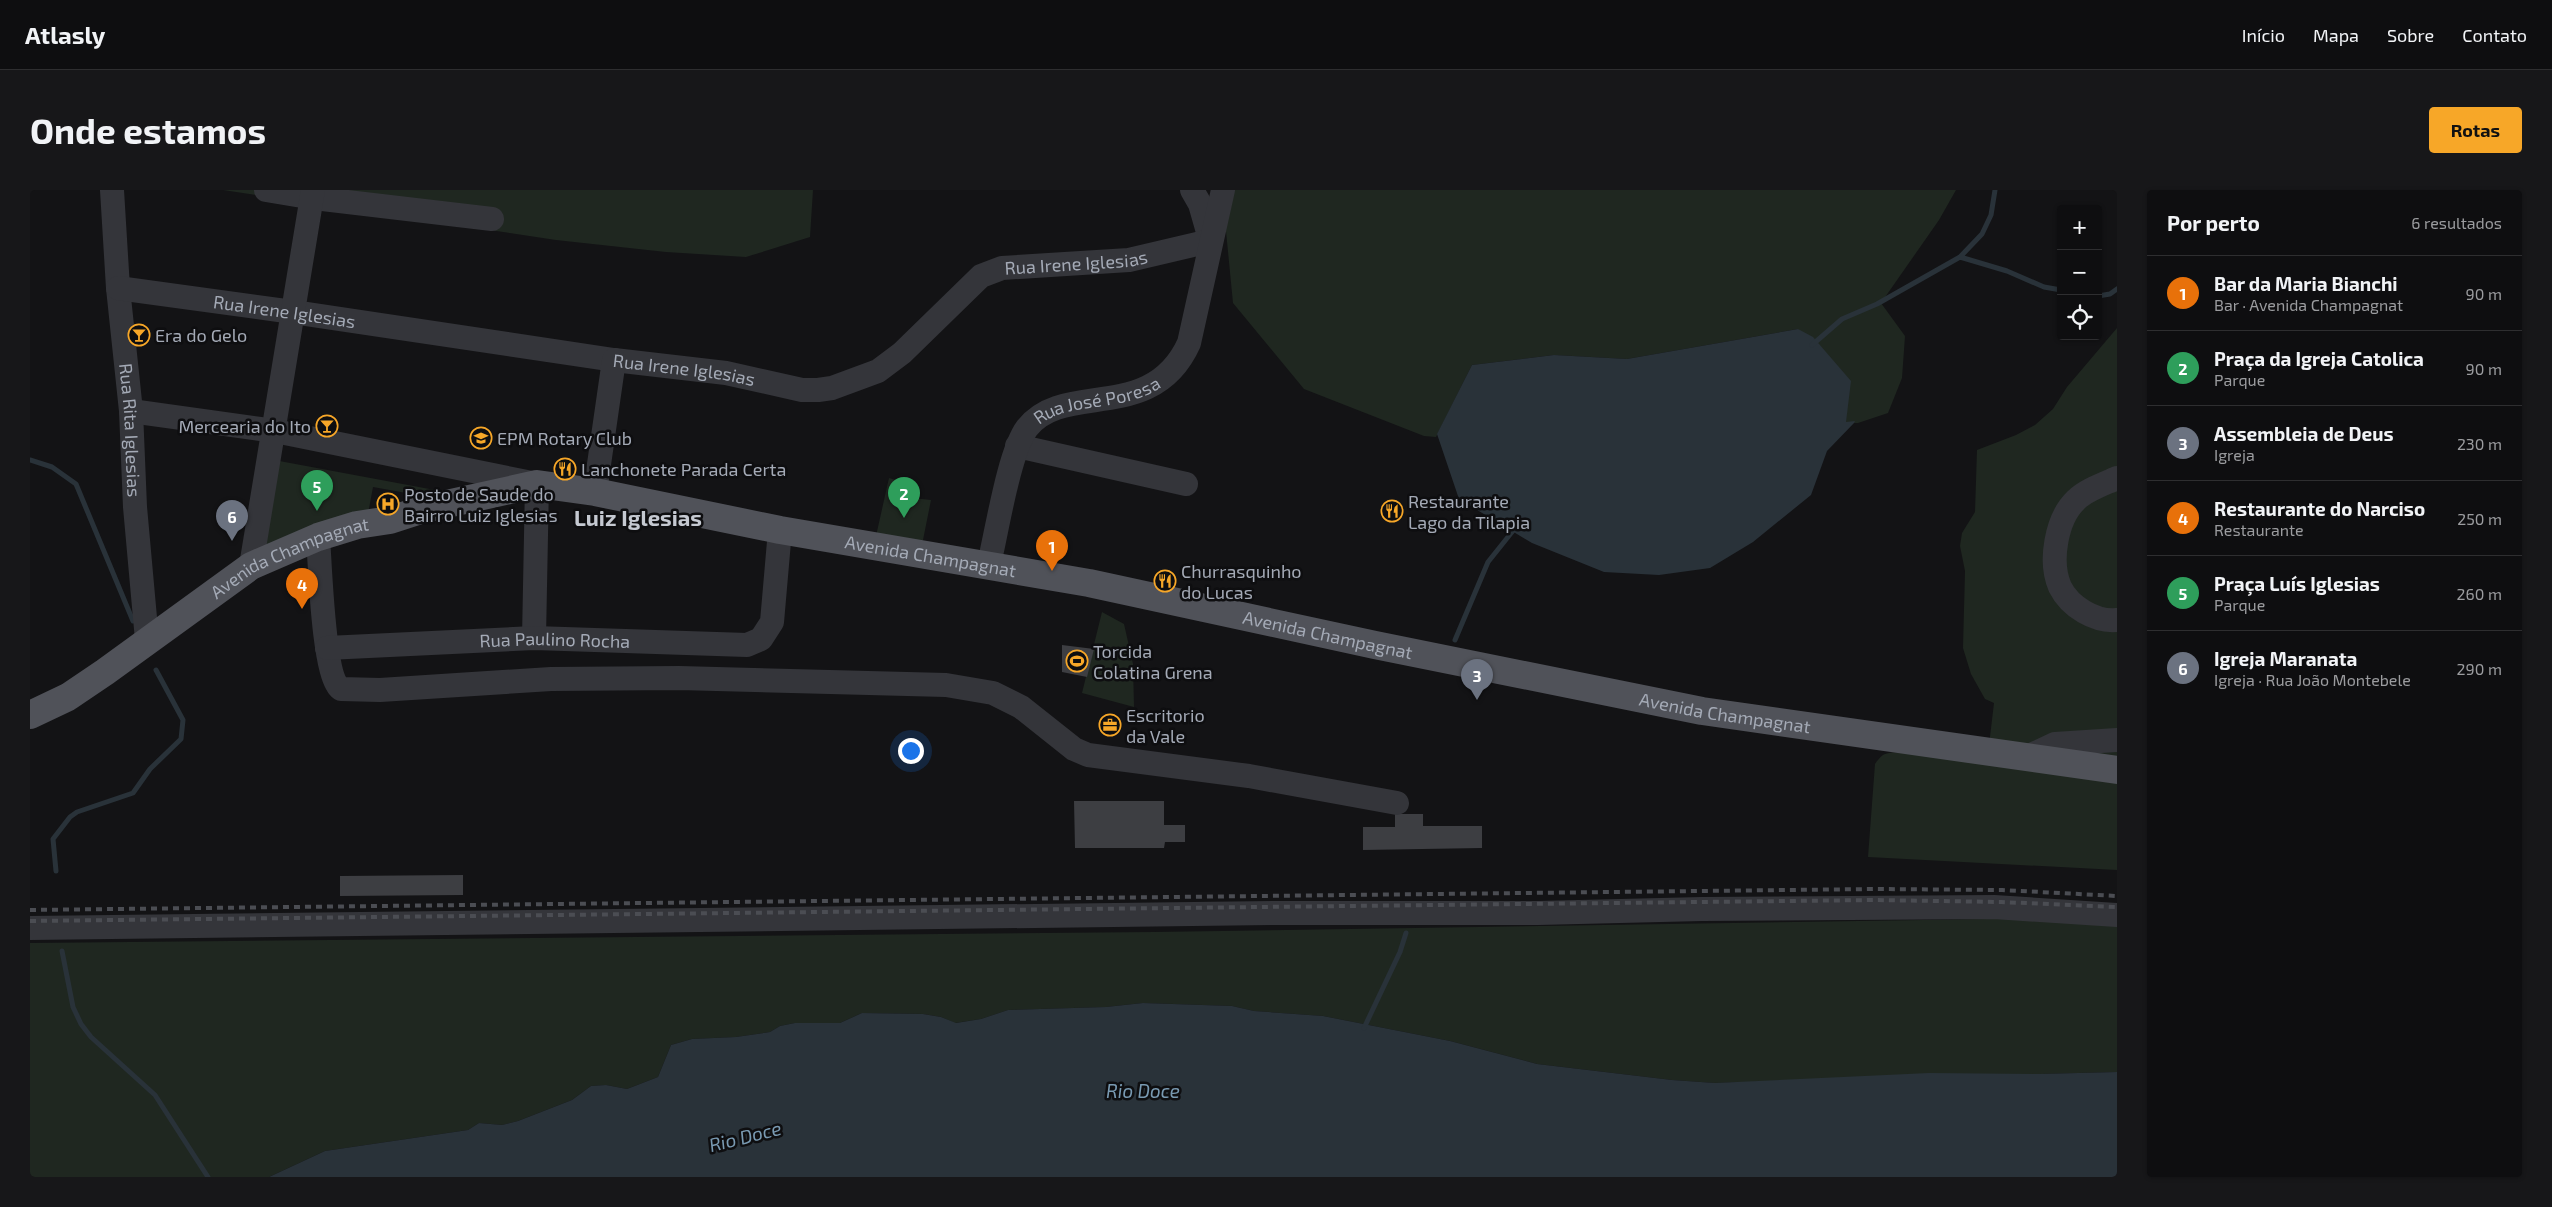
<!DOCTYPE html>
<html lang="pt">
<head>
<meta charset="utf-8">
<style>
	:root { --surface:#0e0e10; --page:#171719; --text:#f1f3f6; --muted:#9b9c9f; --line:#2e2e30; --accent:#f7a728 }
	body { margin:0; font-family:"Exo 2",sans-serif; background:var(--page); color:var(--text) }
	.controls { position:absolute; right:15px; top:15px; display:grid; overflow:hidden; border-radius:5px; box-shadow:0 1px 4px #0004 }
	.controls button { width:45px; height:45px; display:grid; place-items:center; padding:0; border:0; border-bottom:1px solid var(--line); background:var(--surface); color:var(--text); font:25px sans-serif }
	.you { position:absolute; left:880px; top:560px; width:18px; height:18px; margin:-12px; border:4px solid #fff; border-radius:50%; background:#1a73e8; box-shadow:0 0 0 8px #1a73e833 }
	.badge { display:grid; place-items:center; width:32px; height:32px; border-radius:50%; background:var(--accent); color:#fff; font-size:16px; font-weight:700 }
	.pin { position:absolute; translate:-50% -41px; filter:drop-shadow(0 1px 2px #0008) }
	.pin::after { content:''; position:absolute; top:26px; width:18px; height:15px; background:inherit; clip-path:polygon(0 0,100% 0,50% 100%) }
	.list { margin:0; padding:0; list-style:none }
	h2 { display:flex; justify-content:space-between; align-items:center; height:65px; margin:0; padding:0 20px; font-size:21px }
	h2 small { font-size:16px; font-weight:400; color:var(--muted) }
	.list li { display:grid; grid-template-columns:32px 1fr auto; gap:15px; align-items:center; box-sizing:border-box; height:75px; padding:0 20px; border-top:1px solid var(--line) }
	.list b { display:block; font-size:19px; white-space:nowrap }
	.list p { margin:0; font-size:16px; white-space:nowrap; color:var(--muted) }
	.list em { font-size:16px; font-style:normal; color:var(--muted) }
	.icon { flex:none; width:28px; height:28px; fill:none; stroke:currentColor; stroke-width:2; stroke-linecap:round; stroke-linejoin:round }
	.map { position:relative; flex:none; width:2087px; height:987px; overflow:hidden; border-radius:5px }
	header { display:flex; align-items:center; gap:30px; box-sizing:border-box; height:70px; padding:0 25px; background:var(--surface); border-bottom:1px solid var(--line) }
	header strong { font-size:24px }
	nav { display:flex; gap:28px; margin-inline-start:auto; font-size:18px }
	.intro { display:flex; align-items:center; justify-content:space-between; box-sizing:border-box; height:120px; padding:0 30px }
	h1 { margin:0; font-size:35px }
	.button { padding:12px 22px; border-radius:5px; background:var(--accent); color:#111; font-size:18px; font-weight:700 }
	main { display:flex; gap:30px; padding:0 30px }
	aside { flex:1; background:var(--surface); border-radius:5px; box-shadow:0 1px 4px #0004 }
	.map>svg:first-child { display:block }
	.green { fill:#1f2720 }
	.water { fill:#293239 }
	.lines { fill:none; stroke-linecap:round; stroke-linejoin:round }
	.stream { stroke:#293239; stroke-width:5 }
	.building { fill:#3d3e42 }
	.minor { stroke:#34353a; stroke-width:24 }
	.major { stroke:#505259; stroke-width:28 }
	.rail { stroke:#4b4d53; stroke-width:4; stroke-dasharray:6 5; stroke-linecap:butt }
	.labels { text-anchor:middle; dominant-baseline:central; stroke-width:5; stroke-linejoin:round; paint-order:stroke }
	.street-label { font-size:18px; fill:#a4aab6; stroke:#0e0e10 }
	.poi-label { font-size:18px; fill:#a4aab6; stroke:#0e0e10; text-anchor:start }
	.water-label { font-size:19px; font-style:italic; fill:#799ab2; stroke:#0e0e10 }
	.district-label { font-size:22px; font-weight:bold; fill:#c5c9d1; stroke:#0e0e10 }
</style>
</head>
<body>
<header>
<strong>Atlasly</strong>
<nav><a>Início</a><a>Mapa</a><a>Sobre</a><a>Contato</a></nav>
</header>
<div class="intro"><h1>Onde estamos</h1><a class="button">Rotas</a></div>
<main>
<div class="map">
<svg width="2087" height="987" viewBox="0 0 2087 987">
	<rect width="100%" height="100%" fill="#131315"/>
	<path class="green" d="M193,0H783L780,47L716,67L636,62L526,50Z
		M1192,0H1926L1909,30L1851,113L1875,146L1872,188L1858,223L1828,233H1816L1768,139L1597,169L1524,165L1442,175L1406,247L1394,246L1274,199L1203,113Z
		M2087,138V680L1838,667L1845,574C1847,571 1850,567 1853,565C1866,557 1939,569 1957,572L1964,513L1955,509L1941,484L1933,458L1935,381L1930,356L1932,343L1945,322L1947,260L1986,245L2005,235L2023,219L2037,197Z
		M244,270L437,306L373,318L376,303L343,297L338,324L227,369Z
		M859,288L869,291L865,306L901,310L892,355L846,346Z
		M1072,422L1094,434L1103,474L1104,517L1052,503Z
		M2087,727V882L1685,893L1642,890L1507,874L1420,851L1293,826L1224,821L1202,816L1113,813L1076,817L978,820L951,829L925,833L911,827L893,824L832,823L810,833H765L750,836L740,842L706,847L662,849L641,855L628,887L597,899L576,895L561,896L542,910L488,931L472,935L449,933L438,940L295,961L239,987H0V753L1124,742Z"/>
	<path class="water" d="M1768,139L1783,147L1821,191L1816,232L1825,231L1824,233L1797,261L1781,305L1723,352L1680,378L1629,385L1574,382L1502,353L1429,309L1407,244L1442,175L1524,165L1597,169Z
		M1113,813L1202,816L1224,821L1293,826L1420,851L1507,874L1642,890L1685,893L1899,883L2009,884L2087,882V987H239L295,961L438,940L449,933L472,935L488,931L542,910L561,896L576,895L597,899L628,887L641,855L662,849L706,847L740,842L750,836L765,833H810L832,823L893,824L911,827L926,833L951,829L978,820L1076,817Z"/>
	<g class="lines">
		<path class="stream" d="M1930,67L1977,81L2014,97L2031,100
			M2068,106L2080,104L2087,99
			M1782,155L1812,129L1847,114L1930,67L1952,44L1961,25L1965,0
			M0,270L22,277L46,294L103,431
			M1425,450L1458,372L1486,337
			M26,681L23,649L40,627L47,622L103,603L120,579L151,549L153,530L126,480
			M32,761L43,817L51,834L61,847L125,905L178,987
			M1334,838L1370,762L1376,743"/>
	</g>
	<path class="building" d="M1032,455L1064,459L1057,487L1032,482Z
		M1044,611H1134V635H1155V652H1135L1134,658H1045Z
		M1365,624H1393V636H1452V658L1333,660V637H1365Z
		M433,685V705L310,706V686Z"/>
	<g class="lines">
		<g class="minor">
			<path id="s1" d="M82,0L88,98L101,221L105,317L117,450"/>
			<path d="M236,0L284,8L462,29"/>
			<path d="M1162,0L1170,14L1180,49"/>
			<path id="s2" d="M88,98L263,122L584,170L696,183L772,200H788L802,198L848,181L872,163L951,86L972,78L1099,70L1180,51"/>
			<path d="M101,221L245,241L507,294L504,448"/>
			<path d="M987,256L1156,294"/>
			<path d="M2087,288C2074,294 2056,300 2046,310C2026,329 2019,372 2030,397C2040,417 2065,432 2087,430"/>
			<path d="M565,302L584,170"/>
			<path d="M288,347C290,372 293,487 311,499L350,500L521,489L649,488L916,495L963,503L991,517L1044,559L1058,565L1219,586L1367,613"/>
			<path id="s3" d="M959,374C967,341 979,262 997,238C1034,190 1122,235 1159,153L1193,0"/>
			<path d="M221,376L283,0"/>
			<path id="s4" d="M297,458L504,448L717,455L731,449L742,432L750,340"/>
			<path d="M1999,566L2025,554L2087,550"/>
			<path d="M0,738L1246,723H1508L1672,719L1964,717L2087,725"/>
		</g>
		<path class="major" id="s5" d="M0,525L38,507L75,482L221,376L288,347L327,335L360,330L394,319L507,294L565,302L750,340L1059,393L1345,455L1672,521L2087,580"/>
		<path class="rail" d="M0,720L1845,699L1972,700L2087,706
			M0,731L1845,710L1971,712L2087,717"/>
	</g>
	<defs>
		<g id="bar-ring" transform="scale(1.125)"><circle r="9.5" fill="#0e0e10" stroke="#f7a728" stroke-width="1.5"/><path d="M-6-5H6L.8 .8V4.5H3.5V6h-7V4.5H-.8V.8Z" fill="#f7a728"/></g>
		<g id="school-ring" transform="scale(1.125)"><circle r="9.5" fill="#0e0e10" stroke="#f7a728" stroke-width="1.5"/><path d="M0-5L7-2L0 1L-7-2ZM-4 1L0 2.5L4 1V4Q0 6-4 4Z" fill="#f7a728"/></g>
		<g id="restaurant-ring" transform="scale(1.125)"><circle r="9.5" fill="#0e0e10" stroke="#f7a728" stroke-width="1.5"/><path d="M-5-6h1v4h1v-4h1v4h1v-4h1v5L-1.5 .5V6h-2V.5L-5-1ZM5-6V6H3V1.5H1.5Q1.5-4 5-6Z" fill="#f7a728"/></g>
		<g id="hospital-ring" transform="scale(1.125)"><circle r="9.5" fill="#0e0e10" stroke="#f7a728" stroke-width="1.5"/><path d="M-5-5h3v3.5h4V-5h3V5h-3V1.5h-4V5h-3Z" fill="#f7a728"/></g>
		<g id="stadium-ring" transform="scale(1.125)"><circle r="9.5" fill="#0e0e10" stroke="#f7a728" stroke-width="1.5"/><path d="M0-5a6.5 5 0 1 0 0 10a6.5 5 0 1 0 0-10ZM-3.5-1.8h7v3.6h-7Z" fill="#f7a728"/></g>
		<g id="office-ring" transform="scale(1.125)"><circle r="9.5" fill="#0e0e10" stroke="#f7a728" stroke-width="1.5"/><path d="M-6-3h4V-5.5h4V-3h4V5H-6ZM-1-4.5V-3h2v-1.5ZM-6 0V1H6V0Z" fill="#f7a728"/></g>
	</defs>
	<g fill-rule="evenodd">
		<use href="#bar-ring" x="109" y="145"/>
		<use href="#bar-ring" x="297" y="236"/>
		<use href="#school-ring" x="451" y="248"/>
		<use href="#restaurant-ring" x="535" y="279"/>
		<use href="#hospital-ring" x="358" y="314"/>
		<use href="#restaurant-ring" x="1362" y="321"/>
		<use href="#restaurant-ring" x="1135" y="391"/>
		<use href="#stadium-ring" x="1047" y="471"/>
		<use href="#office-ring" x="1080" y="535"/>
	</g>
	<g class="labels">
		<g class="street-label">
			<text stroke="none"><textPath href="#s2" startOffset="1008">Rua Irene Iglesias</textPath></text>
			<text stroke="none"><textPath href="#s2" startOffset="168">Rua Irene Iglesias</textPath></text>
			<text stroke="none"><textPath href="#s2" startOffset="572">Rua Irene Iglesias</textPath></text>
			<text stroke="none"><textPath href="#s3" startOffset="219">Rua José Poresa</textPath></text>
			<text stroke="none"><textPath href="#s1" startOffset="241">Rua Rita Iglesias</textPath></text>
			<text stroke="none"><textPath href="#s5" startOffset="966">Avenida Champagnat</textPath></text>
			<text stroke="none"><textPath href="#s5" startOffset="306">Avenida Champagnat</textPath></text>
			<text stroke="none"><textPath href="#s5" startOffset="1371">Avenida Champagnat</textPath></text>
			<text stroke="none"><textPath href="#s4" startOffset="228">Rua Paulino Rocha</textPath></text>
			<text stroke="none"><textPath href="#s5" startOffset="1776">Avenida Champagnat</textPath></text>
		</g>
		<g class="poi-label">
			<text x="125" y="145">Era do Gelo</text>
			<text x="281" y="236" text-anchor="end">Mercearia do Ito</text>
			<text x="467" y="248">EPM Rotary Club</text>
			<text x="551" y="279">Lanchonete Parada Certa</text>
			<text x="374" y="304">Posto de Saude do<tspan x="374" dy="21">Bairro Luiz Iglesias</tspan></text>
			<text x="1378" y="311">Restaurante<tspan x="1378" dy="21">Lago da Tilapia</tspan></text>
			<text x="1151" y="381">Churrasquinho<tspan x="1151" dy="21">do Lucas</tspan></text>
			<text x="1063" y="461">Torcida<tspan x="1063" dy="21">Colatina Grena</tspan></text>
			<text x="1096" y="525">Escritorio<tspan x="1096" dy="21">da Vale</tspan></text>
		</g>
		<g class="water-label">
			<text x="1113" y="900">Rio Doce</text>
			<text transform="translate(715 946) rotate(-14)">Rio Doce</text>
		</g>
		<g class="district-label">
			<text x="608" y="327">Luiz Iglesias</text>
		</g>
	</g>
</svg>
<div class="controls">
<button>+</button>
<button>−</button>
<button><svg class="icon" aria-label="locate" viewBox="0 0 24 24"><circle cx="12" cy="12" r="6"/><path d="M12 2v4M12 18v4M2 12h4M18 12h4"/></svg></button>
</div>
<div class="you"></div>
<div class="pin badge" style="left:1022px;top:381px;background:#e8710a">1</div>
<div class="pin badge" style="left:874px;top:328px;background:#2e9e5b">2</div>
<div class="pin badge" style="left:1447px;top:510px;background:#6b7280">3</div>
<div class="pin badge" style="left:272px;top:419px;background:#e8710a">4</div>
<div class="pin badge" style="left:287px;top:321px;background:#2e9e5b">5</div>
<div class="pin badge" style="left:202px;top:351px;background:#6b7280">6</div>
</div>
<aside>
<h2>Por perto<small>6 resultados</small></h2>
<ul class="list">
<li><span class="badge" style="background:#e8710a">1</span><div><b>Bar da Maria Bianchi</b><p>Bar · Avenida Champagnat</p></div><em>90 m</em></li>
<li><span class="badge" style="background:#2e9e5b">2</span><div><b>Praça da Igreja Catolica</b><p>Parque</p></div><em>90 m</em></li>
<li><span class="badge" style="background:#6b7280">3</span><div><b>Assembleia de Deus</b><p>Igreja</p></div><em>230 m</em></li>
<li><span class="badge" style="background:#e8710a">4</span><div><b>Restaurante do Narciso</b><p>Restaurante</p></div><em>250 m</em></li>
<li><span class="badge" style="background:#2e9e5b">5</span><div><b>Praça Luís Iglesias</b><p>Parque</p></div><em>260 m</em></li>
<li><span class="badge" style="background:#6b7280">6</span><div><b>Igreja Maranata</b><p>Igreja · Rua João Montebele</p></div><em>290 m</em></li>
</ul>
</aside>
</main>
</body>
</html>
